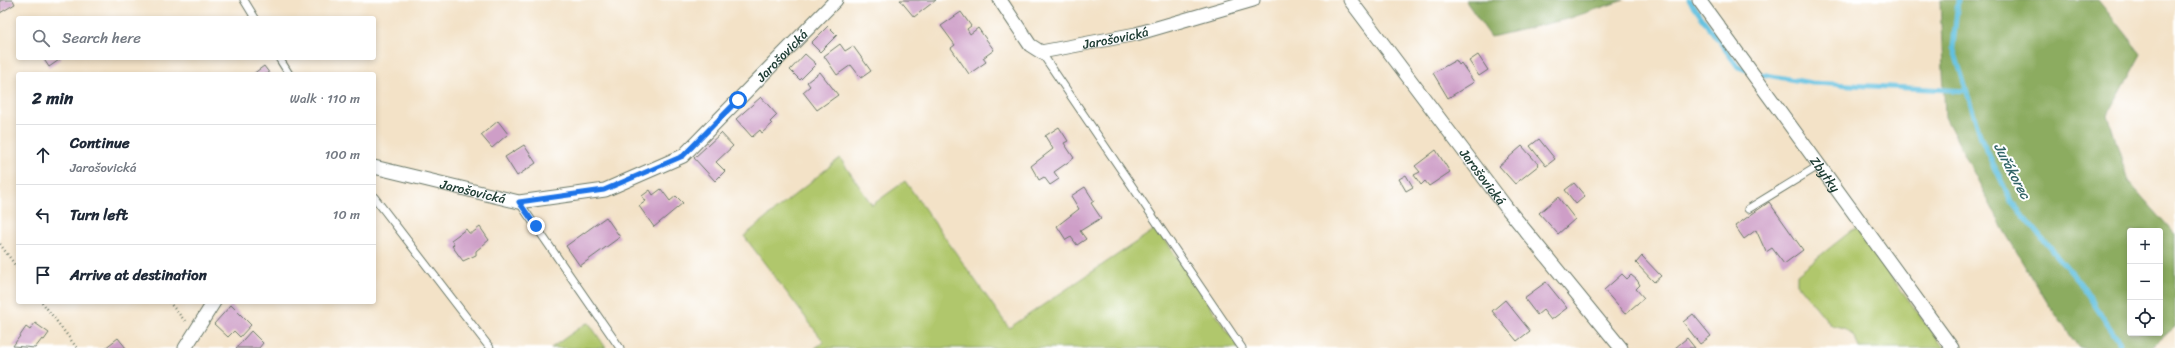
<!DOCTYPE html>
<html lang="en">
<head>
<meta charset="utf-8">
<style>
	:root { --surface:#fff; --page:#f6f6f7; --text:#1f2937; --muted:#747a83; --line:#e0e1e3 }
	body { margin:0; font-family:Sriracha,sans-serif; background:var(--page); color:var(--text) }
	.controls { position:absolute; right:12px; bottom:12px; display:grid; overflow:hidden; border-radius:4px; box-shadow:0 2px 6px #0003 }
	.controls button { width:36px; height:36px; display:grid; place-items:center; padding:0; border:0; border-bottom:1px solid var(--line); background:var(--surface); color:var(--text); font:20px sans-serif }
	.stop { position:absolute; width:12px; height:12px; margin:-9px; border:3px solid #1a73e8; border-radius:50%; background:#fff }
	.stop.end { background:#1a73e8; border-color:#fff; box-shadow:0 1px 4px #0008 }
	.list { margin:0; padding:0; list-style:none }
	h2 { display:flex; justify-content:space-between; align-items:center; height:52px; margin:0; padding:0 16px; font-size:17px }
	h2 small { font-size:13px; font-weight:400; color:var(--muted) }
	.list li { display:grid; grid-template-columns:26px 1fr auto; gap:12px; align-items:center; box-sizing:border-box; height:60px; padding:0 16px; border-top:1px solid var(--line) }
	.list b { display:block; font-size:15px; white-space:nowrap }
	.list p { margin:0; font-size:13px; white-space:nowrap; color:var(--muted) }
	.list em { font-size:13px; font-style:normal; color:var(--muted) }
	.icon { flex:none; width:22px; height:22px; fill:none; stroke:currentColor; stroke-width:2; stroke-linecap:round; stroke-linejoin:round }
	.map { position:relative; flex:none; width:2175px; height:348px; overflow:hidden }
	.search { position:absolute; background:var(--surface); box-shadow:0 2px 6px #0003; left:16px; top:16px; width:360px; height:44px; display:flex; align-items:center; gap:10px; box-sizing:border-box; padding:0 14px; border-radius:4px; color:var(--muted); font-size:15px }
	.panel { position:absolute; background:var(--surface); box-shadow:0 2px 6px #0003; left:16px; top:72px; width:360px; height:232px; border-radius:4px }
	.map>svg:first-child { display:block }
	.green { fill:#b0c76c; stroke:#688250 }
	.forest { fill:#8cac60; stroke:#56744a; fill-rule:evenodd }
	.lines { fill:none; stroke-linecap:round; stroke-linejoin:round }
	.stream { stroke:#62c1e0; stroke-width:5 }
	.building { fill:#ce9ec7 }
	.lane-casing { stroke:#697767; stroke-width:9 }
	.street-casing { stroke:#697767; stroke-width:15 }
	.path { stroke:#697767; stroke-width:2.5; stroke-dasharray:1 3; stroke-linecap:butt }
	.lane { stroke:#fff; stroke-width:7 }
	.street { stroke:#fff; stroke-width:13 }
	.route { stroke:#1a73e8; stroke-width:5 }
	.labels { text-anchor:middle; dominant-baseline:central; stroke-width:4; stroke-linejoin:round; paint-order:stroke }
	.street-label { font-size:13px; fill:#1f3d34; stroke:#fff }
	.water-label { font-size:14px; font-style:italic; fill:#336568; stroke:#fff }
</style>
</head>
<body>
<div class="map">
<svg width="2175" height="348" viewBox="0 0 2175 348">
	<rect width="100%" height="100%" fill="#fff"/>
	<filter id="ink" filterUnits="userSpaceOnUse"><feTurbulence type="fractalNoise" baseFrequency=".025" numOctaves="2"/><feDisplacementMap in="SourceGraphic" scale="8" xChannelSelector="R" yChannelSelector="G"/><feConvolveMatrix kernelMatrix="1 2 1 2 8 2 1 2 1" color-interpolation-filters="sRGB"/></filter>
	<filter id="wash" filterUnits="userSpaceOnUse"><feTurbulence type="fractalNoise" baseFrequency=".012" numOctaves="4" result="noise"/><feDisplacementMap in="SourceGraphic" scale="16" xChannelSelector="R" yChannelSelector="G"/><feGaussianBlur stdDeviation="0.9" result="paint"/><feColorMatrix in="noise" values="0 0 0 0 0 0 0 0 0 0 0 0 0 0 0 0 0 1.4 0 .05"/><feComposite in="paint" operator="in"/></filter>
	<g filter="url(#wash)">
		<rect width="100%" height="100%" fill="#f3e2c7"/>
		<path class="green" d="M840,158L872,205L905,181L1009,328L1157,228L1239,348H815L824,342L744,236Z
			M1857,230L1944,348H1859L1855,337L1844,328L1831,325L1797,284V274L1851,231Z
			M589,323L606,348H551L585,324Z"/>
		<path class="forest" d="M1465,0H1624L1567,19L1491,37Z
			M1940,0H2098L2141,54L2108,115L2128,181L2175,234V327L2150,348H2079L2047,302L2003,229L1945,117ZM2130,231H2160V333H2130Z"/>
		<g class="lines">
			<path class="stream" d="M1689,0L1738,67L1746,70
				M1958,0L1953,47L1981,138L2011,201L2080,283L2120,343L2119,348
				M1755,73L1812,83L1967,91"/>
		</g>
		<g id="blocks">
			<path class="building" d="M0,0H13L15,4L0,13Z
				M900,0H936L914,17Z
				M961,12L971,26L967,29L970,34L978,28L994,50L983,58L986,62L969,74L951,48L955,45L941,26Z
				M828,26L837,35L820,52L811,43Z
				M840,44L845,51L853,46L871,71L861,78L851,65L837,75L824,56Z
				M805,54L816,64L800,80L790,70Z
				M1478,55L1488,70L1479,76L1469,61Z
				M43,58H62L49,67Z
				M1456,60L1459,65L1461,63L1474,82L1448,98L1433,73Z
				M264,66L270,74H253Z
				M820,72L838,95L817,110L803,92L810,86L807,82Z
				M761,97L777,115L770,122L772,124L762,133L760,130L752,137L736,119Z
				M498,121L508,134L492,148L481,135Z
				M1059,127L1068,141L1064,143L1074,158L1054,172L1059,179L1050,185L1044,177L1039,180L1031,166L1053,149L1045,136Z
				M721,133L733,146L716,162L725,171L715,181L694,158Z
				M1539,139L1555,159L1546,166L1530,146Z
				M524,145L536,163L517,176L505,157Z
				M1522,146L1539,165L1515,184L1499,166Z
				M1436,150L1450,172L1429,186L1425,181L1421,185L1414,175L1420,172L1415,166Z
				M1406,175L1413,187L1406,191L1399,179Z
				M1574,183L1585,196L1576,204L1565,190Z
				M1085,187L1094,201L1091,203L1101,218L1080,231L1086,239L1077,245L1071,237L1066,240L1057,226L1079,209L1071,196Z
				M661,189L670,201L676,196L683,203L654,227L639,206L646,201L642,196L650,190L653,195Z
				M1558,197L1575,219L1558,234L1539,213Z
				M1769,202L1803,250L1784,264L1772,248L1766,252L1756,230L1744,239L1735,226Z
				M606,217L620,237L580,266L566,246Z
				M480,227L489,240L476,251V255L463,261L452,246L454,244L451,240L466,229L469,233H472Z
				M1642,256L1661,276L1654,282L1636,263Z
				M1622,274L1627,279L1631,275L1637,280L1640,285L1636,289L1644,298L1625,314L1604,290Z
				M1546,282L1567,308L1551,320L1543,310L1537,315L1524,298Z
				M1505,300L1530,331L1517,341L1492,311Z
				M231,305L251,325L240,337L234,331L228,337L214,324Z
				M1693,314L1711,336L1700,344L1683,322Z
				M35,323L49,333L44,340L42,339L35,348L13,346L26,327L30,330Z
				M251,331L263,343L259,348H236Z
				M118,338L126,348H105Z
				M1687,338L1695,348H1675Z"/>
		</g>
	</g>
	<g filter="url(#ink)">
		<use href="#blocks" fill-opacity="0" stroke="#697767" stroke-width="1"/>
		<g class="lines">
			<g class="lane-casing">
				<path id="lane" d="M244,0L255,18
					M1041,52L1242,348
					M279,58L289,74
					M374,197L490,348
					M519,202L620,348
					M1748,209L1820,165"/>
			</g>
			<g class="street-casing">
				<g id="street">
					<path id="s1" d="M1000,0L1030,45L1041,52L1136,34L1253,0"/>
					<path id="s2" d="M1350,0L1506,207L1621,348"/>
					<path id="s3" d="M1699,0L1952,348"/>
					<path id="s4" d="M374,167L519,202L605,190L683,156L836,0"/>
					<path d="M185,348L214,302"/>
				</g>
			</g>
			<path class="path" d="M0,244L18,269
				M42,302L77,348
				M169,302L185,321"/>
			<use href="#lane" class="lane"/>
			<use href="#street" class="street"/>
		</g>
	</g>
	<g class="lines" filter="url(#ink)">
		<path class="route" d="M536,226L519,202L604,190L683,156L738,100"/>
	</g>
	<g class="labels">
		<g class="street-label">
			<text stroke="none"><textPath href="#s1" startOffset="143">Jarošovická</textPath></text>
			<text stroke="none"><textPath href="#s4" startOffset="462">Jarošovická</textPath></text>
			<text stroke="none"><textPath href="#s3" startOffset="215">Zbytky</textPath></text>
			<text stroke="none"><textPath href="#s2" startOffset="221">Jarošovická</textPath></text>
			<text stroke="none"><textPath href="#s4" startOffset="102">Jarošovická</textPath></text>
		</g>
		<g class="water-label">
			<text transform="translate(2012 171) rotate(62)">Juřákorec</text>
		</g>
	</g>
</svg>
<div class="controls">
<button>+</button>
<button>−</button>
<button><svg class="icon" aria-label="locate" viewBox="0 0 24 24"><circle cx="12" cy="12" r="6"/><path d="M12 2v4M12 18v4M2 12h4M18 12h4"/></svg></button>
</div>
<div class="stop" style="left:738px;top:100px"></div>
<div class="stop end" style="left:536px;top:226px"></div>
<div class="search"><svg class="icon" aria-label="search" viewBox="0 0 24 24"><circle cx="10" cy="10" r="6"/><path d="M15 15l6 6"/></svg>Search here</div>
<section class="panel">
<h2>2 min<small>Walk · 110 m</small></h2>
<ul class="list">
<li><svg class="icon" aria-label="ahead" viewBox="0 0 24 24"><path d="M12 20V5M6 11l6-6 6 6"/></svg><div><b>Continue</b><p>Jarošovická</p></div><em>100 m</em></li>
<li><svg class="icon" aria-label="left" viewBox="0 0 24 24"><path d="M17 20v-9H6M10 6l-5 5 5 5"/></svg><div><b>Turn left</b></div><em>10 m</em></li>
<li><svg class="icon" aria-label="arrive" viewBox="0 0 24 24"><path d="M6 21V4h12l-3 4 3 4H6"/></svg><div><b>Arrive at destination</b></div></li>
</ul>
</section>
</div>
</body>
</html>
